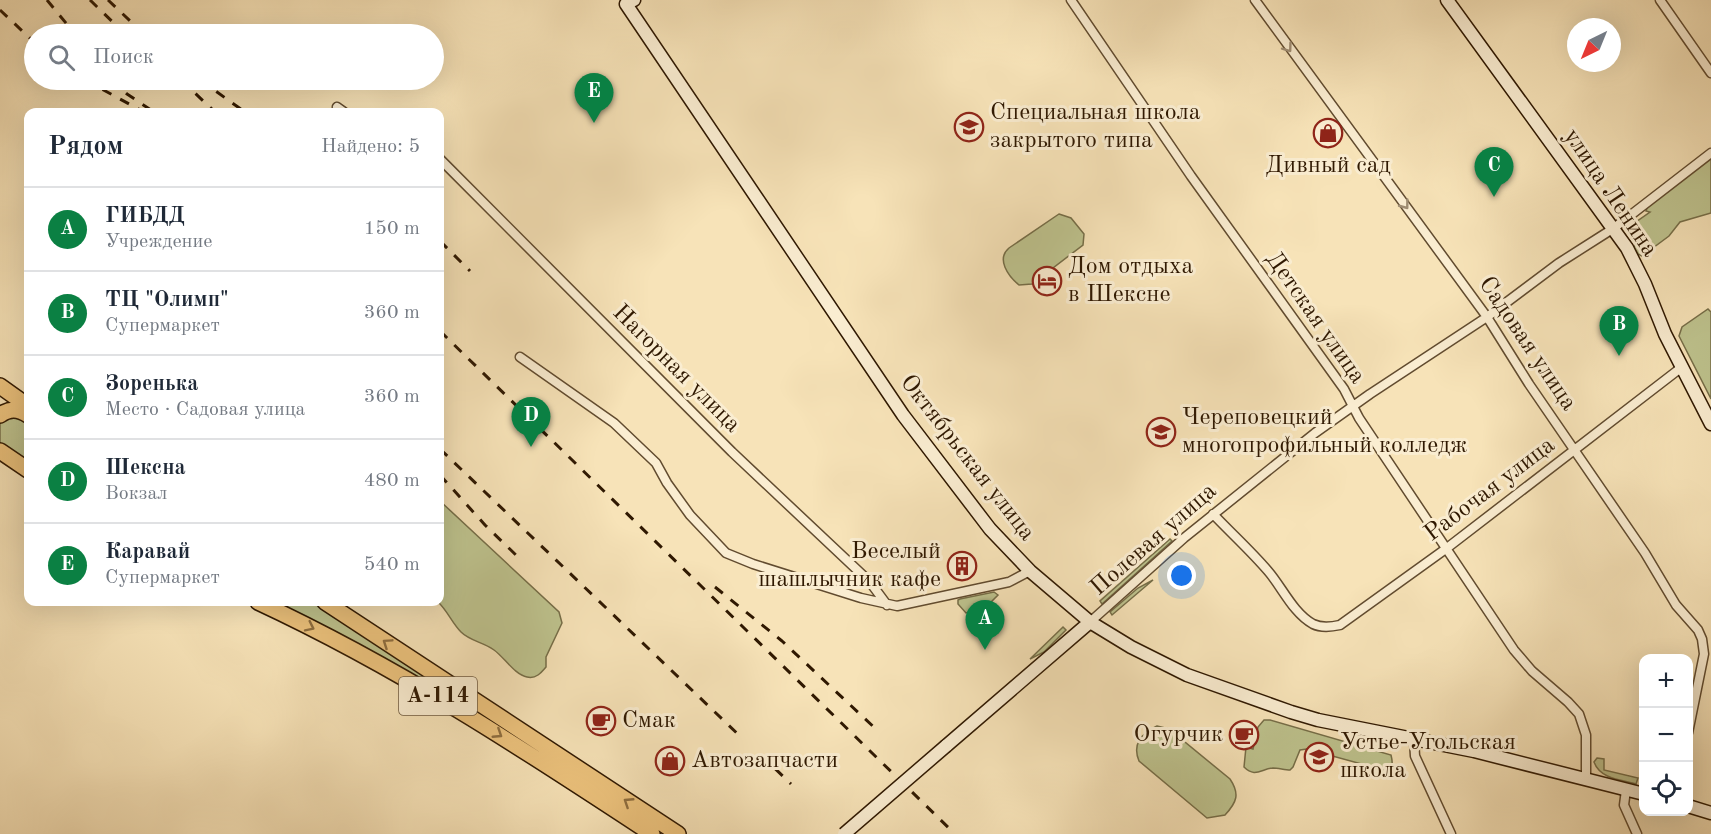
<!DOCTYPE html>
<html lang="ru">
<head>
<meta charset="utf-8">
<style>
	:root { --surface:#fff; --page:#f6f6f7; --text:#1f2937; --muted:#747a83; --line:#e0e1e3; --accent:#0b8043 }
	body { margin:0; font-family:"Old Standard TT",serif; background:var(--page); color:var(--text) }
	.controls { position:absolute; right:18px; bottom:18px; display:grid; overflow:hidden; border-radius:12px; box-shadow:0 6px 24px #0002 }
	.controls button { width:54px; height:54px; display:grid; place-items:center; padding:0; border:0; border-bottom:2px solid var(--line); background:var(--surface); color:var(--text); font:30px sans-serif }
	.compass { position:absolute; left:1567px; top:18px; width:54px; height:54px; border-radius:50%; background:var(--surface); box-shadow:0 6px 24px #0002; rotate:223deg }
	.you { position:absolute; left:1182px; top:576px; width:21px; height:21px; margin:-15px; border:4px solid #fff; border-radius:50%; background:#1a73e8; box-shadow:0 0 0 9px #1a73e833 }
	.badge { display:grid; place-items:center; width:39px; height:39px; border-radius:50%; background:var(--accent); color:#fff; font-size:20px; font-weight:700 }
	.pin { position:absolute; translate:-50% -50px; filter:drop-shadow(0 2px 3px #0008) }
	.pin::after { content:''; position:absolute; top:32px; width:21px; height:18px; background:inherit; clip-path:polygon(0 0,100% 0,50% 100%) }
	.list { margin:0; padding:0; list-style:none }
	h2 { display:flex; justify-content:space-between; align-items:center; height:78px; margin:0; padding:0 24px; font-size:26px }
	h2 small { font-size:20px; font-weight:400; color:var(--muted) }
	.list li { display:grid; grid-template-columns:39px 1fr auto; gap:18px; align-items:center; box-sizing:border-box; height:84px; padding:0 24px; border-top:2px solid var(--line) }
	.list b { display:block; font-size:22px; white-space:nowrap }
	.list p { margin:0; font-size:20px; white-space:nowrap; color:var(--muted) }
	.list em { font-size:20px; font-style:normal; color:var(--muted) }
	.icon { flex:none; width:33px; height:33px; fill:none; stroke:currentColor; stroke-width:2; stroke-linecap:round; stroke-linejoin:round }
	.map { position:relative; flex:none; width:1711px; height:834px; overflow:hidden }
	.search { position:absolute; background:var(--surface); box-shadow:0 6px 24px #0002; left:24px; top:24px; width:420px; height:66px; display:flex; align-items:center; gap:15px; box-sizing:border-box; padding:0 21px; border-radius:33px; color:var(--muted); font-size:22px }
	.panel { position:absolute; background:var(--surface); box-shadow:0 6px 24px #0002; left:24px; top:108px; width:420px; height:498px; border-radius:12px }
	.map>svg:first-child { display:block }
	.green { fill:#bec38e; stroke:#766e48; stroke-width:1.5 }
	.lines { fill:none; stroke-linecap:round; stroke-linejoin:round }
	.street-casing { stroke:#614b2f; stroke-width:11 }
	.secondary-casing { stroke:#2f1801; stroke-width:15 }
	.highway-casing { stroke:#2f1801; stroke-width:18 }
	.street { stroke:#faedd1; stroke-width:8 }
	.secondary { stroke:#faedd1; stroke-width:12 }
	.highway { stroke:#ecc27c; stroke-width:15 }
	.rail { stroke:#2f1801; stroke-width:3; stroke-dasharray:10 10; stroke-linecap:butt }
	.secondary-bridge-casing { stroke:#2f1801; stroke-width:15; stroke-linecap:butt }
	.secondary-bridge { stroke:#faedd1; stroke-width:12 }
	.oneway { stroke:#9f8d73 }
	.oneway2 { stroke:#8e6d3e }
	.labels { text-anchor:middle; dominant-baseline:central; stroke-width:6; stroke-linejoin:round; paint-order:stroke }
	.shield { fill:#faedd1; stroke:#6c583f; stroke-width:1.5 }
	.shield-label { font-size:22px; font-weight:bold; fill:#2f1801 }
	.poi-label { font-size:24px; fill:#2f1801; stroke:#faedd1; text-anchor:start }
	.street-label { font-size:24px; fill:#2f1801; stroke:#faedd1 }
</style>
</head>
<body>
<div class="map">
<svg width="1711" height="834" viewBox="0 0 1711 834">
	<rect width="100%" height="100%" fill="#f7e3b8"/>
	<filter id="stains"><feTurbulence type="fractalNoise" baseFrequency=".00333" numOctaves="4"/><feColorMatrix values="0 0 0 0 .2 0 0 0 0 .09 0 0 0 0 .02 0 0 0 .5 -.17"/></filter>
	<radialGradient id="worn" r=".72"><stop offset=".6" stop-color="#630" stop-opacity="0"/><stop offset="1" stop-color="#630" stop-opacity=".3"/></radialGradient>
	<path class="green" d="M1711,157V213L1680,222L1669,236L1642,256L1638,254L1634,247L1637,242L1626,229L1650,212L1646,211L1648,205Z
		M1059,214L1071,218L1084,234L1083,245L1032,284L1019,285C1008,276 996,259 1009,248Z
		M1708,309L1711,312V399L1679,336L1682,327Z
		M5,417L28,419V466L0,446V421Z
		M440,501L559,612L562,623L546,657V667C541,673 536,679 527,677C515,675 504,657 494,650C483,642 470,641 461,632C452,623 447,610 438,602H440Z
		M1170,539L1172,541L1102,604L1100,601Z
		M1153,580L1112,615L1110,612L1138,588Z
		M994,592L998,595L985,608L966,613L958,604V600L960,599Z
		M270,602H312L535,748L537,751Z
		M1063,627L1066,630L1044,652L1030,659Z
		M1264,720H1270L1391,755C1393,763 1393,765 1387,771L1307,749L1300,750L1293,767L1290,770C1285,770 1278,768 1273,768C1261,769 1255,778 1244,767L1246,747L1253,749L1258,727Z
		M1157,726L1169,729L1230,779C1240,794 1237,802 1225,815L1207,818L1139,761C1132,744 1141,734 1157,726Z
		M1597,758L1604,759V770L1638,778L1636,784C1622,780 1600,779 1594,762Z"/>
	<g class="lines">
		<g class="street-casing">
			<path id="street" d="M1071,0L1191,176L1344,389L1359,418L1514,650L1532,671L1568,702L1579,714L1586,735V779
				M1255,0L1487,317L1529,384L1645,553L1676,605L1698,630L1702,639L1704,654L1688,733
				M1660,0L1711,73
				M337,107L344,112
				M440,159L732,452L870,582L887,605
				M520,357L614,423L656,463L667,483L690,515L726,553L753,564L861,598L897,606L1009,582L1030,571
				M1213,514C1231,533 1251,551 1268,571C1282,587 1293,613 1313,624C1321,628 1331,627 1340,625L1447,548L1682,367
				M1090,622L1184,538L1315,433L1370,394L1487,317L1559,263L1614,228L1711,153
				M1414,740L1415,756L1451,834
				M1626,790L1624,805L1637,834"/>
		</g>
		<g class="secondary-casing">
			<path id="secondary" d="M634,0L626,4L903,415L990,529L1030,571L1090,622L1131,647L1187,675L1291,712L1318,720L1474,751L1644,794
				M1447,0L1627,248L1645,284L1665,334L1711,424
				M946,746L1090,622
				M1688,806L1711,813"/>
		</g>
		<g class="highway-casing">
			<path id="highway" d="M0,386L28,406
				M0,415C10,408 18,409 28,415
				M0,451L28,470
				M258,602C398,667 523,749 652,834
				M325,602L678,834"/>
		</g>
		<use href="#street" class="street"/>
		<use href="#secondary" class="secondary"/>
		<use href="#highway" class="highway"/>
		<path class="rail" d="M47,0L75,34
			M90,0L125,34
			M108,0L144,34
			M0,10L34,42
			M85,80L144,112
			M111,80L127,94L154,112
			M181,80L215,112
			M200,80L245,112
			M440,241L470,271
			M440,331L955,834
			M440,449L742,738
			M440,475L485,525L517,556
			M715,587L782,641L878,731
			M761,755L791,784"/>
		<g class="secondary-bridge-casing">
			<path id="secondary-bridge" d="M844,834L946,746"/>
		</g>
		<use href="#secondary-bridge" class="secondary-bridge"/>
	</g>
	<defs><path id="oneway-chevron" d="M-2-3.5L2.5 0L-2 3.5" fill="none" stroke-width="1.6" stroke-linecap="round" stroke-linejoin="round" transform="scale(1.5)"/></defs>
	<g class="oneway">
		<use href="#oneway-chevron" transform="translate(1288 48) rotate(54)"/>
		<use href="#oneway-chevron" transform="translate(1405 205) rotate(53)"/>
	</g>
	<g class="oneway2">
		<use href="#oneway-chevron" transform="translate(310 627) rotate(26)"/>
		<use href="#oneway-chevron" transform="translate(387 643) rotate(-146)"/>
		<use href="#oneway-chevron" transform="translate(498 734) rotate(33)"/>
		<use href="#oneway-chevron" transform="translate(628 802) rotate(-147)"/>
	</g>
	<defs>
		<g id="school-ring" transform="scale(1.5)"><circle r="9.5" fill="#faedd1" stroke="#8f2418" stroke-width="1.5"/><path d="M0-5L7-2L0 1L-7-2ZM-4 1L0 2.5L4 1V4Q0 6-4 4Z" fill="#8f2418"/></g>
		<g id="shop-ring" transform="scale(1.5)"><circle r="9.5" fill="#faedd1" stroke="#8f2418" stroke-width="1.5"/><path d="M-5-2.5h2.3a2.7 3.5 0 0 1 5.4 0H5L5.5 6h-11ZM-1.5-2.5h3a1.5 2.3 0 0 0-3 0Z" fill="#8f2418"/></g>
		<g id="hotel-ring" transform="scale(1.5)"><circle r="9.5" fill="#faedd1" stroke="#8f2418" stroke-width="1.5"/><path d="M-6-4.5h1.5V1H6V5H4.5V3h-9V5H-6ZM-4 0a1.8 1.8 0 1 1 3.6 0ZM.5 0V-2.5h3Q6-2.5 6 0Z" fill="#8f2418"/></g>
		<g id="university-ring" transform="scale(1.5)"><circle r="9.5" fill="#faedd1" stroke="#8f2418" stroke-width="1.5"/><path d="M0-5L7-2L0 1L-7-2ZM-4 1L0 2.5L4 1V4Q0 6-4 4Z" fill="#8f2418"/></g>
		<g id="building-ring" transform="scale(1.5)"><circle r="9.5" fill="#faedd1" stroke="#8f2418" stroke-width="1.5"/><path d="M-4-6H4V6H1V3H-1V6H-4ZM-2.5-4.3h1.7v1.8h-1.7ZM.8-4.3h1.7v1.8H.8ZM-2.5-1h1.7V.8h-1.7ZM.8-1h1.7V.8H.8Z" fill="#8f2418"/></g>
		<g id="cafe-ring" transform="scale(1.5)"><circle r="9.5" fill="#faedd1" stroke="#8f2418" stroke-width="1.5"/><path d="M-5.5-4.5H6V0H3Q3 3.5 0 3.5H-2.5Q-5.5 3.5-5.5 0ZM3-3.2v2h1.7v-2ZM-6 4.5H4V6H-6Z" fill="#8f2418"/></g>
	</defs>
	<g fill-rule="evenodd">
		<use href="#school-ring" x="969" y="127"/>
		<use href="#shop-ring" x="1328" y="133"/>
		<use href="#hotel-ring" x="1047" y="281"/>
		<use href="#university-ring" x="1161" y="432"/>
		<use href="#building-ring" x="962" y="566"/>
		<use href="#cafe-ring" x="601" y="721"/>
		<use href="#cafe-ring" x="1244" y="735"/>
		<use href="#school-ring" x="1319" y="757"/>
		<use href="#shop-ring" x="670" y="761"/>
	</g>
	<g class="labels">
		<rect class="shield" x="399" y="677" width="78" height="38" rx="4.5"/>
		<g class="shield-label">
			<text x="438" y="696">А-114</text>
		</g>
		<g class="poi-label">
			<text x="990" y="113">Специальная школа<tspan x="990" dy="28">закрытого типа</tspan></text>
			<text x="1328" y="166" text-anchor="middle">Дивный сад</text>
			<text x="1068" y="267">Дом отдыха<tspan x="1068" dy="28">в Шекснe</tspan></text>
			<text x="1182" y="418">Череповецкий<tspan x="1182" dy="28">многопрофильный колледж</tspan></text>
			<text x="941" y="552" text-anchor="end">Веселый<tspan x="941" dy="28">шашлычник кафе</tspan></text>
			<text x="622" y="721">Смак</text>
			<text x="1223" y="735" text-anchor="end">Огурчик</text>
			<text x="1340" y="743">Устье-Угольская<tspan x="1340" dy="28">школа</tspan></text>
			<text x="691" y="761">Автозапчасти</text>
		</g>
		<g class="street-label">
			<text transform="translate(1610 193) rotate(56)">улица Ленина</text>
			<text transform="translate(1315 318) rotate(55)">Детская улица</text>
			<text transform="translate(1527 344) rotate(56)">Садовая улица</text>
			<text transform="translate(676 369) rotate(45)">Нагорная улица</text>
			<text transform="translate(967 458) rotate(52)">Октябрьская улица</text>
			<text transform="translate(1490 490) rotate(-37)">Рабочая улица</text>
			<text transform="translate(1154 540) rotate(-41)">Полевая улица</text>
		</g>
	</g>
	<rect width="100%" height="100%" filter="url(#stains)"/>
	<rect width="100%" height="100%" fill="url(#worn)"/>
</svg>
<div class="controls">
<button>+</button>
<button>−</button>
<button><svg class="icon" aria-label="locate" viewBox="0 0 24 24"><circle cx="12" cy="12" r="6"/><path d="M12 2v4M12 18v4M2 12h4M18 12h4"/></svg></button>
</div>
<svg class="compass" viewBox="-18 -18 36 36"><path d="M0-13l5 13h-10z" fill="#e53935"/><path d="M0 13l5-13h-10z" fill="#747a83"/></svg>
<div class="you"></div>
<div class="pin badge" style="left:985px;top:650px">A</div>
<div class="pin badge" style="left:1619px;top:356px">B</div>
<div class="pin badge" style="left:1494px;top:197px">C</div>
<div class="pin badge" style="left:531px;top:447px">D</div>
<div class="pin badge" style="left:594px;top:123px">E</div>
<div class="search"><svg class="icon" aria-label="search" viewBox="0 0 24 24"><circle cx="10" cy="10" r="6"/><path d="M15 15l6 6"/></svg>Поиск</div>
<section class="panel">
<h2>Рядом<small>Найдено: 5</small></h2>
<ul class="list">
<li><span class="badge">A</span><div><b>ГИБДД</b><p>Учреждение</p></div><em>150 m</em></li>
<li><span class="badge">B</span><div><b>ТЦ &quot;Олимп&quot;</b><p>Супермаркет</p></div><em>360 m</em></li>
<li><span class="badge">C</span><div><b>Зоренька</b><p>Место · Садовая улица</p></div><em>360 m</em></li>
<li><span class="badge">D</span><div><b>Шексна</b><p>Вокзал</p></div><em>480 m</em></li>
<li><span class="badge">E</span><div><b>Каравай</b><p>Супермаркет</p></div><em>540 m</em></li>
</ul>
</section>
</div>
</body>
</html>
